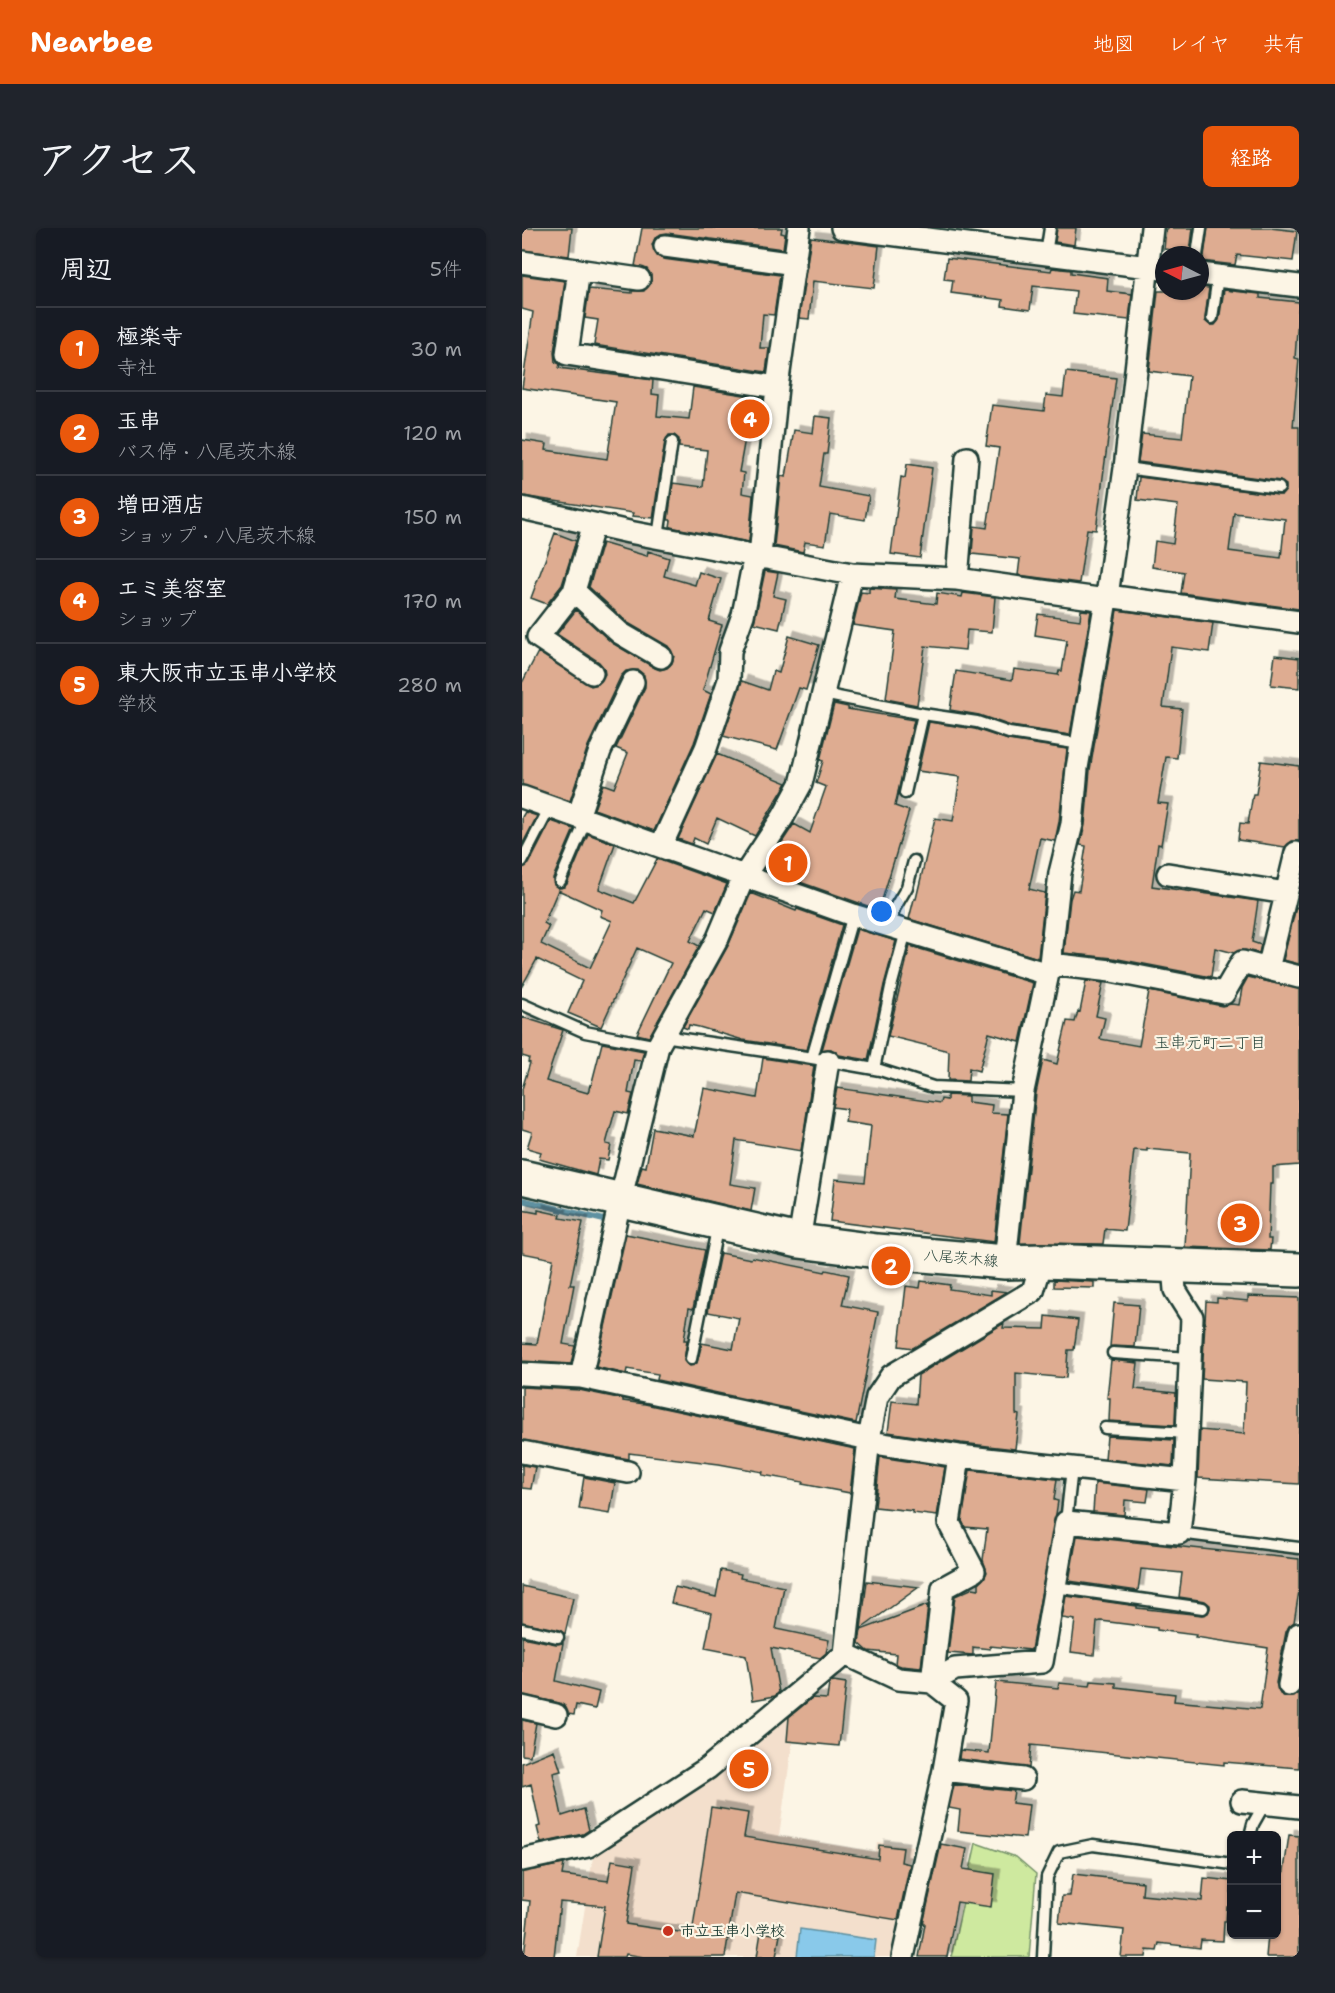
<!DOCTYPE html>
<html lang="ja">
<head>
<meta charset="utf-8">
<style>
	:root { --surface:#171b24; --page:#20242c; --text:#f1f3f6; --muted:#9ea1a6; --line:#363941; --accent:#ea580c }
	body { margin:0; font-family:"Shantell Sans","Klee One",sans-serif; background:var(--page); color:var(--text) }
	.controls { position:absolute; right:18px; bottom:18px; display:grid; overflow:hidden; border-radius:9px; box-shadow:0 2px 4px #0004 }
	.controls button { width:54px; height:54px; display:grid; place-items:center; padding:0; border:0; border-bottom:2px solid var(--line); background:var(--surface); color:var(--text); font:30px sans-serif }
	.compass { position:absolute; left:633px; top:18px; width:54px; height:54px; border-radius:50%; background:var(--surface); box-shadow:0 2px 4px #0004; rotate:276deg }
	.you { position:absolute; left:360px; top:684px; width:21px; height:21px; margin:-15px; border:4px solid #fff; border-radius:50%; background:#1a73e8; box-shadow:0 0 0 9px #1a73e833 }
	.badge { display:grid; place-items:center; width:39px; height:39px; border-radius:50%; background:var(--accent); color:#fff; font-size:20px; font-weight:700 }
	.pin { position:absolute; translate:-50% -50%; border:3px solid #fff; box-shadow:0 2px 6px #0006 }
	.list { margin:0; padding:0; list-style:none }
	h2 { display:flex; justify-content:space-between; align-items:center; height:78px; margin:0; padding:0 24px; font-size:26px }
	h2 small { font-size:20px; font-weight:400; color:var(--muted) }
	.list li { display:grid; grid-template-columns:39px 1fr auto; gap:18px; align-items:center; box-sizing:border-box; height:84px; padding:0 24px; border-top:2px solid var(--line) }
	.list b { display:block; font-size:22px; white-space:nowrap }
	.list p { margin:0; font-size:20px; white-space:nowrap; color:var(--muted) }
	.list em { font-size:20px; font-style:normal; color:var(--muted) }
	.map { position:relative; flex:none; width:777px; height:1729px; overflow:hidden; border-radius:9px }
	header { display:flex; align-items:center; gap:36px; box-sizing:border-box; height:84px; padding:0 30px; background:var(--accent); color:#fff }
	header strong { font-size:28px }
	nav { display:flex; gap:33px; margin-inline-start:auto; font-size:21px }
	.intro { display:flex; align-items:center; justify-content:space-between; box-sizing:border-box; height:144px; padding:0 36px }
	h1 { margin:0; font-size:42px }
	.button { padding:15px 27px; border-radius:9px; background:var(--accent); color:#fff; font-size:21px; font-weight:700 }
	main { display:flex; gap:36px; padding:0 36px }
	aside { flex:1; background:var(--surface); border-radius:9px; box-shadow:0 2px 4px #0004 }
	.map>svg:first-child { display:block }
	.built { fill:#f3dfcc }
	.green { fill:#cee99f; stroke:#76936a; stroke-width:1.5 }
	.water { fill:#89c9ea; stroke:#5f91a1; stroke-width:1.5 }
	.lines { fill:none; stroke-linecap:round; stroke-linejoin:round }
	.stream { stroke:#5f91a1; stroke-width:6 }
	.building { fill:#deac91; stroke:#1f3d34; stroke-width:1.5; fill-rule:evenodd; filter:url(#shadow) }
	.lane-casing { stroke:#1f3d34; stroke-width:15 }
	.street-casing { stroke:#1f3d34; stroke-width:26 }
	.primary-casing { stroke:#1f3d34; stroke-width:38 }
	.lane { stroke:#fcf5e5; stroke-width:10 }
	.street { stroke:#fcf5e5; stroke-width:21 }
	.primary { stroke:#fcf5e5; stroke-width:33 }
	.poi-dot { fill:#c8321e; stroke:#fcf5e5; stroke-width:2 }
	.labels { text-anchor:middle; dominant-baseline:central; stroke-width:4.5; stroke-linejoin:round; paint-order:stroke }
	.street-label { font-size:15px; fill:#1f3d34; stroke:#fcf5e5 }
	.poi-label { font-size:15px; font-weight:bold; fill:#1f3d34; stroke:#fcf5e5; text-anchor:start }
	.neighbourhood-label { font-size:16px; fill:#1f3d34; stroke:#fcf5e5 }
</style>
</head>
<body>
<header>
<strong>Nearbee</strong>
<nav><a>地図</a><a>レイヤ</a><a>共有</a></nav>
</header>
<div class="intro"><h1>アクセス</h1><a class="button">経路</a></div>
<main>
<aside>
<h2>周辺<small>5件</small></h2>
<ul class="list">
<li><span class="badge">1</span><div><b>極楽寺</b><p>寺社</p></div><em>30 m</em></li>
<li><span class="badge">2</span><div><b>玉串</b><p>バス停 · 八尾茨木線</p></div><em>120 m</em></li>
<li><span class="badge">3</span><div><b>増田酒店</b><p>ショップ · 八尾茨木線</p></div><em>150 m</em></li>
<li><span class="badge">4</span><div><b>エミ美容室</b><p>ショップ</p></div><em>170 m</em></li>
<li><span class="badge">5</span><div><b>東大阪市立玉串小学校</b><p>学校</p></div><em>280 m</em></li>
</ul>
</aside>
<div class="map">
<svg width="777" height="1729" viewBox="0 0 777 1729">
	<defs>
		<filter id="shadow"><feDropShadow dx="5.5" dy="-5.5" stdDeviation="0" flood-color="#0004"/></filter>
	</defs>
	<rect width="100%" height="100%" fill="#fcf5e5"/>
	<filter id="ink" filterUnits="userSpaceOnUse"><feTurbulence type="fractalNoise" baseFrequency=".0167" numOctaves="2"/><feDisplacementMap in="SourceGraphic" scale="12" xChannelSelector="R" yChannelSelector="G"/><feConvolveMatrix kernelMatrix="1 2 1 2 8 2 1 2 1" color-interpolation-filters="sRGB"/></filter>
	<g filter="url(#ink)">
		<path class="built" d="M276,1475L257,1608L353,1624L355,1614L390,1619L368,1729H55L71,1629Z"/>
		<path class="green" d="M454,1615L494,1629L514,1646L507,1729H429Z"/>
		<path class="water" d="M278,1701L354,1712L352,1729H275Z"/>
		<g class="lines">
			<path class="stream" d="M0,972L82,992"/>
		</g>
		<path class="building" d="M0,0H50L47,28L0,22Z
			M120,0H260L259,5L263,6L261,21L145,5L139,6L133,10L130,17L135,28L141,31L258,47L252,87L241,86L238,120H247L244,144L72,117L76,92L63,90L67,61L110,65V63H122L129,53V47L125,41L113,38Z
			M535,0H554L552,17L533,14Z
			M644,0H671L668,24L642,21Z
			M686,0H748L775,3L771,33L715,27L713,37L679,33L682,28Z
			M289,9L357,18L352,60L291,53L287,91L277,90Z
			M425,30L529,43L530,40L549,42V45L586,50L585,63L610,66L607,92L551,86L554,63L511,58L508,82L480,78L481,72L429,65L431,52L422,51Z
			M0,47L43,53L32,124L33,134L38,136L37,140L131,152L130,166L137,167L135,188L167,191L171,159L241,170L238,200L225,199L217,244L222,245L220,265L231,267L227,314L148,299L149,292H146L151,255L181,259L185,222L157,219V211L152,207H147L143,213L131,290L110,288L111,285L0,268V212L25,216L24,222L85,231L94,174L0,160L11,84L0,81Z
			M678,59L687,60L683,90V93L688,97H693L697,92L702,62L738,66V70L777,74L773,130L777,131L771,199H777V381L659,365L662,344L630,339L633,313L651,316L656,277L615,272L617,249L756,267H760L764,262V257L758,253L616,234L620,206L660,210L667,148L627,143L636,63H678ZM712,285L763,291L759,330L707,323Z
			M544,144L594,150L574,302L565,301L557,355L496,347L498,331L450,326L452,298L465,300L477,220L464,218L470,177L522,183L524,167L541,169Z
			M293,188L309,190L305,226H302L297,259L347,268L343,292L308,286L303,317L283,314L281,324L252,318L259,248L264,249L272,202L291,205Z
			M385,236L410,240L398,330L369,326L379,249L383,250Z
			M33,305L54,313L40,357L25,376L9,370Z
			M80,315L125,328L126,323L147,330L142,348L173,357L177,344L199,351L187,393L200,397L181,462L189,466L172,515L132,603L72,581L81,556L92,560L106,525L94,520L123,459L122,447L116,442L104,443L99,448L66,518L48,573L0,557V455L16,424L69,458L76,456L83,446L82,440L77,434L35,406L54,382L90,415L133,440L138,442L145,440L150,435L152,428L146,418L106,395L67,359Z
			M243,343L256,345L251,368L264,371L257,401L232,395Z
			M347,360L374,362L373,371L414,376L415,365L440,369L441,365L473,369L470,404L445,402L443,422L403,418L395,477L364,471L373,403L331,397L339,364L347,365Z
			M559,382L569,383L548,507L489,498L457,487L428,482L434,443L490,452L492,441L536,447L537,443H540L545,412L513,407L516,386L558,392Z
			M595,382L691,395L687,424L649,419L641,479L660,481L655,530L644,529L636,575L646,576L639,617L636,616L630,658L736,673L730,714L739,717L737,725L723,722L712,725L693,720L689,749L591,730L542,725L548,671L551,662L557,663L564,618L558,617L563,597L568,542Z
			M267,408L297,417L284,462L277,460L255,522L201,508L220,453L246,462L251,443L257,445Z
			M753,427L777,430V460L749,457Z
			M312,476L326,479V481L392,492L373,578L387,583L357,682L272,652L243,640L272,596L288,605L304,559L294,555L301,533L298,532Z
			M407,494L453,501L486,512L545,521L537,594L533,613L518,610L507,661L523,665L516,730L387,691L392,671H394L413,590L431,593L438,549L396,543Z
			M195,526L265,555L233,608L195,590L184,616L172,610L170,616L156,611Z
			M739,533L777,538V613H770L763,619L716,612L718,595L726,596L731,566H734Z
			M3,584L15,588L0,617V589Z
			M29,593L52,601L31,650L32,657L36,660L42,659L45,656L66,606L93,616L77,661L112,675L135,631L205,656L193,684L184,680L168,713L177,718L127,809L115,806L149,735L115,720L79,799L46,785L60,753L15,731L0,758V640L7,636ZM36,662L80,682L78,688L90,693L68,740L19,716L27,698L22,695Z
			M229,665L274,683L275,681L320,697L285,822L221,812L177,799L167,797L166,801L161,799L207,716Z
			M774,679L777,680V736L761,732Z
			M335,701L374,713L362,757L346,832L317,827L309,821L300,822Z
			M388,718L511,755L498,814L467,805L457,843L447,840L446,853L426,852L427,823L366,808Z
			M726,749L777,761V937L751,939V956H748L746,1011H749L748,1022L663,1019L668,925L625,921V923L612,922L603,1003L583,1001L581,1016L498,1015L514,865L521,832L535,836L545,793L553,794L556,783L558,784L564,753L581,755L574,788L583,790L578,811L617,818L627,763L700,778L709,776L717,777L720,760Z
			M0,789L41,802L24,853L66,865L68,857L69,858L80,815L122,823L119,833L112,832L106,865L111,866L106,886L93,883L84,916L89,917L86,932L77,931L74,947L17,931L19,924L5,920L10,904L0,901V861L8,835L6,834L7,830L0,828Z
			M241,830L292,838L279,923L214,912L208,956L233,960L229,983L115,956L120,938L124,939L131,900L172,908L182,860L235,870Z
			M315,860L418,875L419,871L425,872V867L446,868V874L470,877L469,885L486,886L472,1014L308,993L313,951L343,954L349,898L323,894L325,881L311,879Z
			M0,982L16,985V982L39,987L38,990L61,994L48,1057H52L41,1116L53,1118L49,1136L0,1133V1115L15,1116L31,1031L0,1025Z
			M104,1006L183,1022L171,1081L167,1080L162,1112H165L162,1133L168,1138L175,1135L180,1115L211,1121L217,1090L186,1084L198,1025L229,1031L230,1029L303,1044L304,1042L327,1047L320,1077L356,1084L334,1195L135,1152L136,1146L105,1141L104,1146L74,1139Z
			M532,1052L572,1054V1060L532,1059Z
			M399,1053L428,1057L427,1061L469,1067V1062L485,1064L391,1120L377,1118L384,1058L398,1060Z
			M726,1068L777,1070V1256L676,1250L678,1202L722,1206L724,1154L680,1151L684,1073L695,1074V1070L726,1073Z
			M592,1075L617,1077L613,1119L588,1118Z
			M524,1088L556,1092L552,1122H546L544,1150L494,1145V1186L497,1187L493,1221L439,1215L366,1204L370,1173L394,1176L396,1147L482,1095L481,1100L523,1101Z
			M589,1132L616,1135L613,1161L654,1165L653,1197L587,1193L588,1170H585Z
			M0,1159L57,1162L101,1171V1173L123,1176L333,1221L328,1265L280,1256L281,1254L240,1247L241,1244L197,1236L107,1225V1231L0,1212Z
			M585,1208L652,1212L651,1238L583,1231Z
			M358,1229L423,1239L415,1288L390,1285L391,1283L353,1279Z
			M0,1237L13,1239L9,1261L0,1260Z
			M448,1242L535,1251L532,1272L536,1273L534,1286L509,1422L468,1418V1421L451,1419V1427L426,1425L433,1368L451,1360L457,1361V1355L462,1350L465,1344L461,1332L465,1301L443,1299L440,1293Z
			M62,1249L93,1255L88,1286L57,1281Z
			M573,1255L627,1261L625,1274L603,1272L602,1287L571,1284Z
			M555,1308L777,1331V1363L772,1394L767,1398L764,1404L754,1455L758,1466L764,1469H772L777,1465V1540L702,1534V1537L509,1517L507,1540L437,1531L438,1522L467,1525L474,1454L536,1460L537,1455L568,1458L569,1453L594,1455V1459L653,1466L652,1473L738,1481L746,1420L673,1409L674,1407L635,1402V1400L579,1393L575,1394L572,1427L549,1424L553,1392L540,1390L544,1368L615,1378V1380L680,1387L686,1385L688,1380V1377L683,1373L657,1369L660,1345L619,1341L616,1363L547,1353Z
			M199,1342L219,1346L218,1350L262,1359L254,1401L307,1412L304,1425L298,1430L249,1420L257,1464L253,1468L231,1472L224,1428L183,1420L190,1385L149,1375L153,1359L194,1369Z
			M345,1353L397,1359L339,1401Z
			M0,1358L51,1370L43,1406L38,1402L0,1394Z
			M406,1377L399,1440L379,1438L373,1436L374,1426L346,1423L337,1415L339,1402Z
			M0,1409L34,1416L41,1415L34,1453L77,1464L73,1481L54,1477L52,1487L46,1486L43,1478L37,1475L0,1467Z
			M311,1453L324,1455L317,1518L265,1513L267,1489L290,1470L305,1471L307,1456Z
			M0,1492L14,1495L8,1528L0,1527Z
			M32,1522L39,1543L31,1545L40,1588L62,1581L67,1602L61,1606L19,1615L15,1599L18,1598L9,1556L0,1559V1535Z
			M432,1557L492,1563L490,1575L507,1577L503,1610L436,1603L438,1582L427,1580Z
			M189,1579L226,1585L222,1609L356,1631L357,1617L381,1620L379,1634L388,1636L376,1692L213,1665L203,1729H122L104,1726L103,1729H75L83,1678L38,1674L32,1729H2L8,1673L0,1672V1644L42,1636L40,1647L86,1653L90,1632L113,1636L104,1696L170,1706Z
			M767,1607L777,1608V1729H744L746,1707H754V1656H760Z
			M419,1616L445,1621L441,1641L473,1646L469,1679L435,1674L425,1729H397L403,1696H401Z
			M551,1646L621,1654L620,1667L680,1673L682,1650L710,1653L708,1680L705,1679L704,1693H702L701,1713L679,1712L678,1720L637,1715L635,1723L625,1722L624,1729H599L602,1702L537,1695L540,1668H548Z
			M239,1704L258,1707L254,1729H235Z"/>
		<g class="lines">
			<g class="lane-casing">
				<path id="lane" d="M524,26L528,0
					M675,27L679,0
					M690,90L696,48
					M603,240L757,260
					M136,309L150,214
					M301,466L401,486L455,494L487,505L559,516
					M383,565L401,486
					M0,633L28,579
					M38,653L64,592
					M368,698L372,681L385,659L392,633
					M0,776L63,804L136,818
					M141,808L284,829L358,842L411,859L501,863
					M290,830L331,687
					M352,841L369,759L384,703
					M591,1125L668,1130
					M169,1131L196,996
					M583,1200L665,1205
					M544,1294L550,1240
					M657,1305L777,1320
					M533,1359L681,1380
					M0,1401L36,1409
					M728,1608L731,1596L743,1575
					M521,1729L525,1649L537,1624L571,1617L710,1636"/>
			</g>
			<g class="street-casing">
				<path id="street" d="M320,0L642,41
					M143,18L273,36
					M0,34L117,51
					M57,42L45,126L255,159
					M678,46L777,58
					M0,280L107,304L330,346L435,351L584,372L585,368L777,394
					M238,328L255,159L277,0
					M435,351L445,230
					M52,363L98,405L139,429
					M585,368L603,240L630,0
					M70,445L16,409L52,363L72,296
					M0,569L331,687L526,746
					M56,589L78,523L111,454
					M139,618L184,520L207,452L208,423L221,387L233,327
					M646,646L764,665
					M528,736L589,743L702,765L720,734L777,749
					M746,741L774,625
					M277,1013L306,833
					M483,1034L501,863L528,736L538,645L550,596L555,540L584,372
					M0,1146L59,1149L98,973L136,818L196,710L222,648L261,589L279,556L330,346
					M59,1149L347,1211
					M347,1214L437,1228L663,1252
					M0,1224L106,1244
					M323,1426L376,1451L410,1454L434,1473L422,1542L381,1729
					M410,1454L433,1441L520,1434L544,1294L657,1305L663,1252L670,1089L653,1062L651,1039
					M410,1454L421,1360L452,1343L427,1295L437,1228
					M767,1457L777,1406
					M0,1479L34,1487
					M422,1542L501,1551
					M720,1573L777,1579
					M0,1632L66,1618L186,1540L323,1426L347,1211L355,1169L369,1148L511,1063L520,1033"/>
			</g>
			<g class="primary-casing">
				<path id="primary" d="M0,949L277,1013L355,1023L483,1034L520,1033L777,1042"/>
			</g>
			<use href="#lane" class="lane"/>
			<use href="#street" class="street"/>
			<use href="#primary" class="primary"/>
		</g>
	</g>
	<circle class="poi-dot" cx="146" cy="1703" r="6"/>
	<g class="labels">
		<g class="street-label">
			<text transform="translate(439 1030) rotate(5)">八尾茨木線</text>
		</g>
		<g class="poi-label">
			<text x="158" y="1703">市立玉串小学校</text>
		</g>
		<g class="neighbourhood-label">
			<text x="688" y="814">玉串元町二丁目</text>
		</g>
	</g>
</svg>
<div class="controls">
<button>+</button>
<button>−</button>
</div>
<svg class="compass" viewBox="-18 -18 36 36"><path d="M0-13l5 13h-10z" fill="#e53935"/><path d="M0 13l5-13h-10z" fill="#9ea1a6"/></svg>
<div class="you"></div>
<div class="pin badge" style="left:266px;top:635px">1</div>
<div class="pin badge" style="left:369px;top:1038px">2</div>
<div class="pin badge" style="left:718px;top:995px">3</div>
<div class="pin badge" style="left:228px;top:191px">4</div>
<div class="pin badge" style="left:227px;top:1541px">5</div>
</div>
</main>
</body>
</html>
